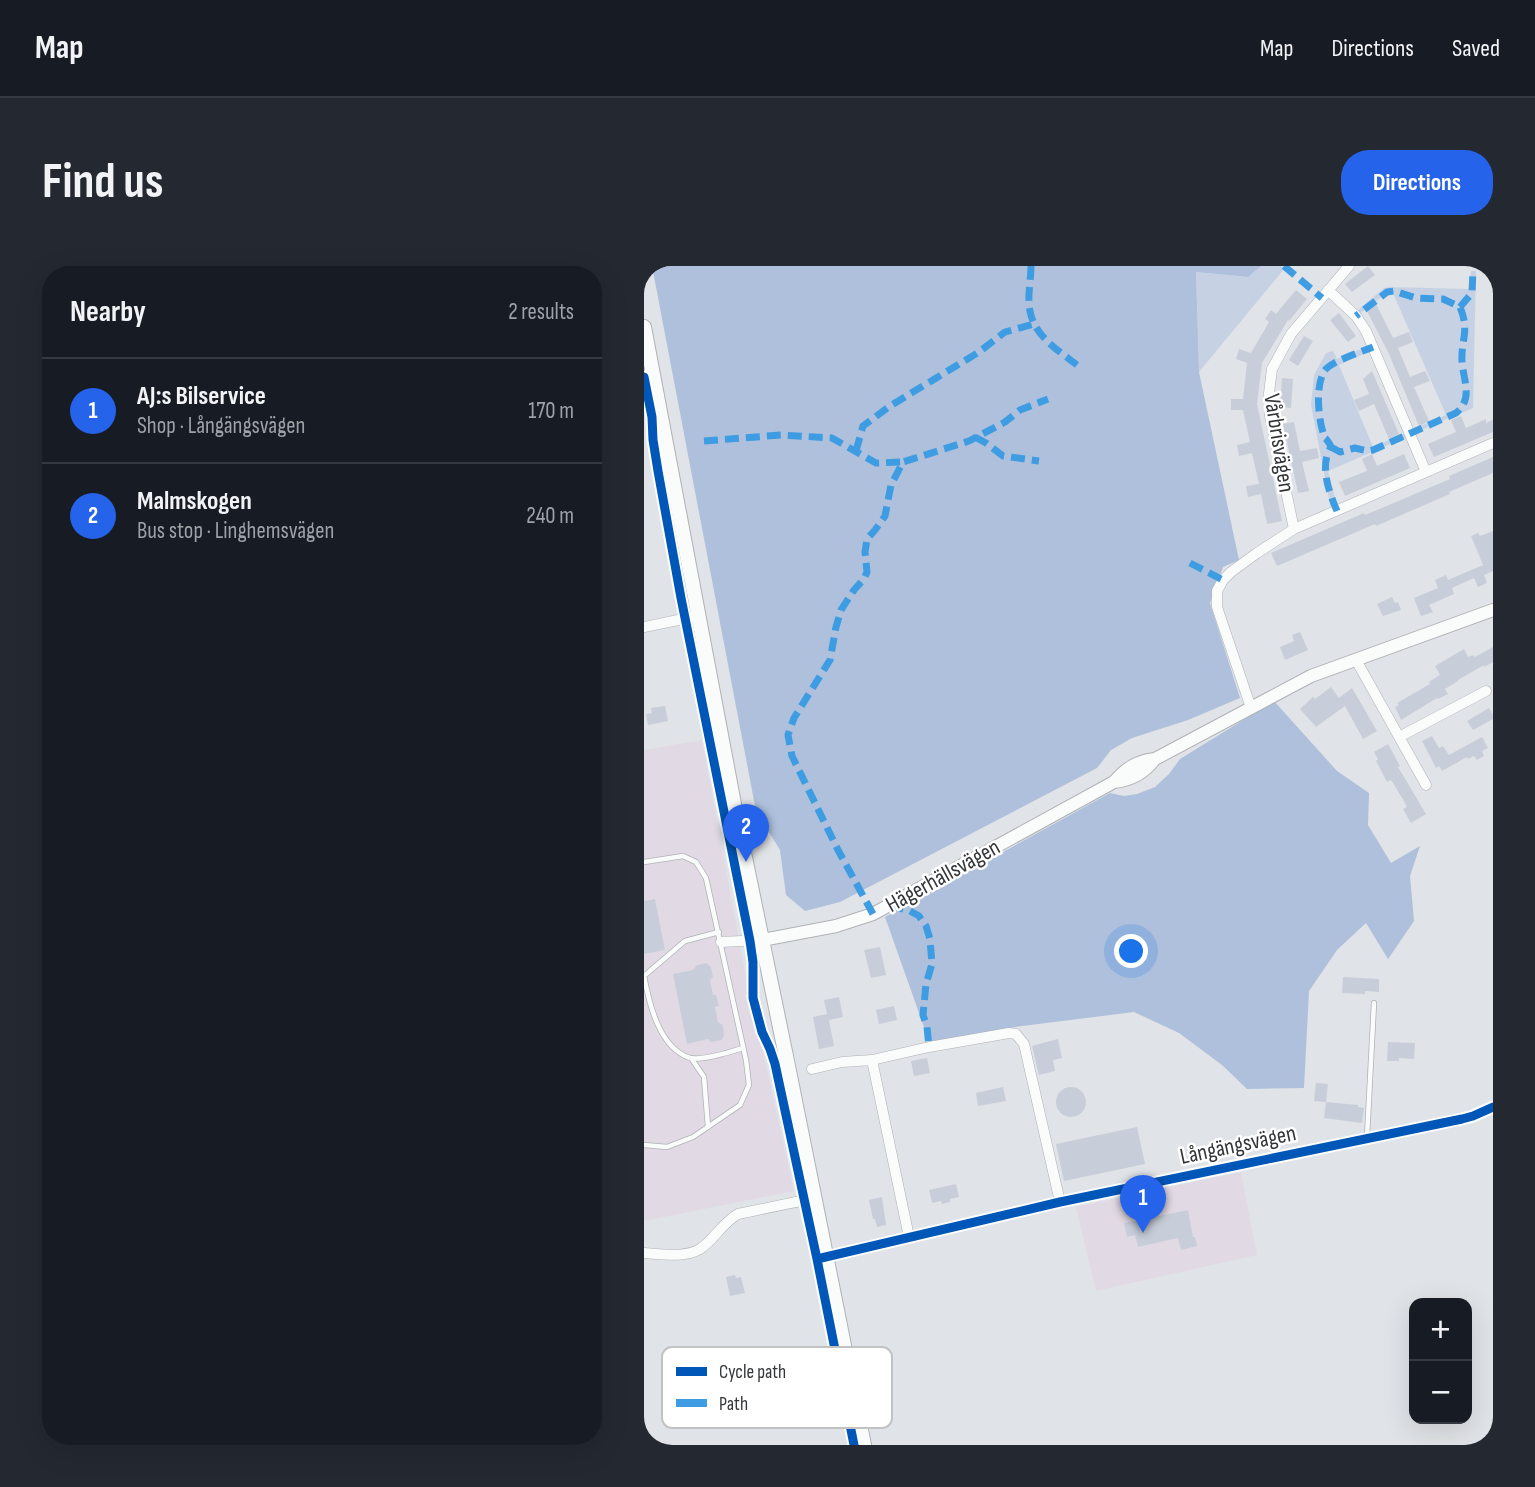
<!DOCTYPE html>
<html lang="en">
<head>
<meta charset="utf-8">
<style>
	:root { --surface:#171b24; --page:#242831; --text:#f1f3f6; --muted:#9ea1a6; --line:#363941; --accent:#2563eb }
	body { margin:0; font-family:"Sofia Sans Condensed",sans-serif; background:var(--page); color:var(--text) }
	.controls { position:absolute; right:21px; bottom:21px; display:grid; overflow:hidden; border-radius:14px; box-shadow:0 7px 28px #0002 }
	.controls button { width:63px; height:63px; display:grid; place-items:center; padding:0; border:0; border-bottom:2px solid var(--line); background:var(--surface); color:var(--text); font:35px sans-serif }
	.you { position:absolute; left:488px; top:686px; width:24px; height:24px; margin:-18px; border:5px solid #fff; border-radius:50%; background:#1a73e8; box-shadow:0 0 0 10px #1a73e833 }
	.badge { display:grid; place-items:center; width:46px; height:46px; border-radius:50%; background:var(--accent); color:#fff; font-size:23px; font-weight:700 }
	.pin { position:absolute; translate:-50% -58px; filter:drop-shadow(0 2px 4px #0008) }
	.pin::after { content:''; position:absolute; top:37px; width:24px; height:21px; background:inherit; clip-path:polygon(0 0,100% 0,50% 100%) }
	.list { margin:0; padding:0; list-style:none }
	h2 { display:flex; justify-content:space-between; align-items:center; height:91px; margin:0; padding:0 28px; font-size:30px }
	h2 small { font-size:23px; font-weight:400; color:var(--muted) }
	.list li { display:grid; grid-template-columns:46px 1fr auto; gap:21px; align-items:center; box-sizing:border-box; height:105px; padding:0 28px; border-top:2px solid var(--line) }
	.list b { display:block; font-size:26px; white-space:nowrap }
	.list p { margin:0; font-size:23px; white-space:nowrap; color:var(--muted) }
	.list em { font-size:23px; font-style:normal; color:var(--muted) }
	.map { position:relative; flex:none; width:849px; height:1179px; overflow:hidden; border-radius:28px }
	header { display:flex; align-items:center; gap:42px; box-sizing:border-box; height:98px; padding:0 35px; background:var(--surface); border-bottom:2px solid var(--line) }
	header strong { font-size:33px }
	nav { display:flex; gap:38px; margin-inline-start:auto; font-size:24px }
	.intro { display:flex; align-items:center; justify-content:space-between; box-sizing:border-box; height:168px; padding:0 42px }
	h1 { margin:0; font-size:49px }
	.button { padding:18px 32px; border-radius:28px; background:var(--accent); color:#fff; font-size:24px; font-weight:700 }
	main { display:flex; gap:42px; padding:0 42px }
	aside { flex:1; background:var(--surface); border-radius:28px; box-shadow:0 7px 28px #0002 }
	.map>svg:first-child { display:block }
	.commercial { fill:#e1dae5 }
	.green { fill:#c6d2e4 }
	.forest { fill:#aec0db }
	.building { fill:#c8ced9 }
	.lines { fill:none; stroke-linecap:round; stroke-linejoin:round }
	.service-casing { stroke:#afb2b4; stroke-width:6 }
	.minor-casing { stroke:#afb2b4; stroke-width:11 }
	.tertiary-casing { stroke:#afb2b4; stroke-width:14 }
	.secondary-casing { stroke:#afb2b4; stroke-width:16 }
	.service { stroke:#fafbfb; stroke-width:4.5 }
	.minor { stroke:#fafbfb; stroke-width:10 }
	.tertiary { stroke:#fafbfb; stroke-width:12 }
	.secondary { stroke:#fafbfb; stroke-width:14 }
	.quiet { stroke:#3e9de2; stroke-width:7; stroke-dasharray:14 7; stroke-linecap:butt }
	.cycleway-casing { stroke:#fff; stroke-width:13 }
	.cycleway { stroke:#0057b8; stroke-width:9 }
	.labels { text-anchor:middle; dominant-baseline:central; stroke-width:5; stroke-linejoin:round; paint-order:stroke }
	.street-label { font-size:23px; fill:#333538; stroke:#fff }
	.key { fill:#fff; stroke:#c2c2c3; stroke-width:2 }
	.key-label { font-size:19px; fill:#333538 }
</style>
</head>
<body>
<header>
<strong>Map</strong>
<nav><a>Map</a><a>Directions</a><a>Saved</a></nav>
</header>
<div class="intro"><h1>Find us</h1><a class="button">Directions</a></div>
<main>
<aside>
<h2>Nearby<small>2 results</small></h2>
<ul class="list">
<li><span class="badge">1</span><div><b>AJ:s Bilservice</b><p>Shop · Långängsvägen</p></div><em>170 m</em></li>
<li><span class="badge">2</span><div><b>Malmskogen</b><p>Bus stop · Linghemsvägen</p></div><em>240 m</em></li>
</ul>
</aside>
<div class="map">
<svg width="849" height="1179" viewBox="0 0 849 1179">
	<rect width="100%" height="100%" fill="#e0e3e7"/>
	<path class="commercial" d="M58,474L103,717L104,732L120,790L150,925L0,955V484Z
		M597,906L613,989L452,1025L432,941Z"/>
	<path class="green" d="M617,0H637L640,3L555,106L552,6L603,11Z
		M827,5H832L829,142L770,167L769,163L802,149L749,27L744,26L715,48L713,45L740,22L745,21L826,23Z
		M724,80L726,85L695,99L729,181L761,167L763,171L684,205L693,240L687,243L667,139L670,109L682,87L689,85L693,93Z"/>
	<path class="forest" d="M8,0H617L604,11L552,6L555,106L595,294L579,301L566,337L596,432L544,454L488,472L467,484L453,502L196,636L161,645L142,629L136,584L112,545Z
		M630,435L693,505L725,527L724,559L747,597L776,580L766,610L770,655L744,693L722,657L693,684L665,725L660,822L603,823L578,799L535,767L490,746L371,761L286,778L241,651L466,527L480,530L493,528L511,521L525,508L536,493Z"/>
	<path class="building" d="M724,0L731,9L708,26L701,18Z
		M652,24L663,33L645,55L644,54L618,97L613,138L638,255L623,258L617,228L604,231L602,220L615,218L608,187L595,190L593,179L606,176L599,144H587V133H599L603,97L592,93L595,83L607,87L625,56L621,53L627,44L632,48Z
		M732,38L749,72L765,66L769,76L754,82L766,111L781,105L786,115L770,121L785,155L775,160L745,88L723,45Z
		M695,47L712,70L704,76L686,54Z
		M660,70L669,75L654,100L645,94Z
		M728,105L755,168L745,173L730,138L715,145L710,134L725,128L719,113Z
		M638,112L649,113L647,142L636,141Z
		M817,150L822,162L842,153V157L849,154V166L790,191L784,178L812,166L807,154Z
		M650,156L656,185L673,182L675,192L658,196L665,225L654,227L639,158Z
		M728,188L733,200L760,188L766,202L701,230L695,216L723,205L718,193Z
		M849,191V207L805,226L806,228L755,250L732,260L731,258L633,300L627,287L720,247L721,249L745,239L806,213L805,210Z
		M849,265V305L840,309L843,317L834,321L830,312L808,322L810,328L785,339L789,346L777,350L770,332L794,322L791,314L802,309L804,314L839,299L827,270L834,267L836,270Z
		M748,331L751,337L754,336L757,344L739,350L733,338Z
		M656,366L664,384L641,394L636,381L650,375L648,369Z
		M849,381V396L840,401V399L814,414V415L801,423L804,428L794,433L793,432L757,454L751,441L755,439L753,437L786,418L785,416L796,409L791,400L820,383L824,391L829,389L831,391Z
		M687,421L695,432L708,422L733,465L719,473L701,440L672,461L656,443L669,431L671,433Z
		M21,440L24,455L4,459L2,448L8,447L7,442Z
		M845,442L849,449V453L829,464L823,455Z
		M788,470L795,482L799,480L805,489L838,471L844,482L838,485L840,490L833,494L830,490L824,493L823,491L798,505L795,500L792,502L778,475Z
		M744,478L756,500L754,501L782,548L767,557L759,543L763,541L760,535L747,514L743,516L732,495L734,493L730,486Z
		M11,633L21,684L0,688V635Z
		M236,681L242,709L227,712L220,684Z
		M62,697L67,701L69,711L66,714L69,729H72L75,740L71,741L74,756L79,759L80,769L78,774L67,776L64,773L43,778L29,708L49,704L53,699Z
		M699,711L735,713V726L721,725V728L698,727Z
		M195,731L199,751L185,754L190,780L175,783L169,751L183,748L180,734Z
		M250,740L253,754L235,758L232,744Z
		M414,773L418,792L409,794L411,805L395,809L388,780Z
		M744,776L771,777L770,793L755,792V795H743Z
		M283,792L286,807L270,810L267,795Z
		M672,817L684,818L682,836L714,839V841L720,842L718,857L680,852L682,836L670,835Z
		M359,821L362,835L334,840L332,827Z
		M412 836a15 15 0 1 1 30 0a15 15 0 1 1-30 0Z
		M493,861L501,898L420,915L412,878Z
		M312,918L315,931L306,933V936L298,938L297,935L288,937L285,924Z
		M238,931L242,959L233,961L231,953H229L225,934Z
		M544,944L549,971H551L553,980L537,984L534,972L494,981L491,969L483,971L480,957Z
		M91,1009L92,1012L97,1011L101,1027L86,1030L82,1011Z"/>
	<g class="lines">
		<g class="service-casing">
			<path id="service" d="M0,596L39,590L52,596L62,612L102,794L105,819L96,839L49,871L23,881L0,879
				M0,710C5,737 15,782 46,792C59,795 86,786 99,782
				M0,710L41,675L75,666
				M47,792L60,811L64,861
				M723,871L730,737"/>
		</g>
		<g class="minor-casing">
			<path id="minor" d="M684,24L712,50L722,65L782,206
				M650,263L626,150L625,127L628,103L647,68L705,0
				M0,361L53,350
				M712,394L782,519
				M607,442L573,341V325L579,314L587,306L613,287L650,263L849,177
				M755,471L842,425
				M77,676L118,674
				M228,794L285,781L365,767L372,768L380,778L416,936
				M168,803L198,796L228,794L265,971
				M0,987C17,988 41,992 56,983C70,974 78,957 94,948L171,932
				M183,991L416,936L818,853L829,850L849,841"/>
		</g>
		<g class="tertiary-casing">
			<path id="tertiary" d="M470,516C488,514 500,507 511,493L667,410L849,344
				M118,674L192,660L229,648L470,516C482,502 493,495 511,493"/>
		</g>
		<g class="secondary-casing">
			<path id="secondary" d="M0,61L90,538L144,800L220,1179"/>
		</g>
		<use href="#service" class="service"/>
		<use href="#minor" class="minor"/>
		<use href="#tertiary" class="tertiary"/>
		<use href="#secondary" class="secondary"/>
		<path class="quiet" d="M387,0C387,14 383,31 386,45C390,70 415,85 433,99
			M640,0L678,32
			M816,41L828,27L829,4
			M331,171L342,177L359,190L395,195
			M60,175L137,169L188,172L232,197L259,196
			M687,181L696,186L711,182L724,185L729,184L812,147C830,132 819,114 818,95C817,73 826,65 816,41L799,33L772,32L750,25L743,26L712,50
			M212,185L219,160L246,140L335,86L361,66L390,58
			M693,245C685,226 675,200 687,181C687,180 682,172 681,172C674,156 670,114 683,102C692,94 717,86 729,81
			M546,297L579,314
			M246,639L266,645L275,650L282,660L286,673L288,698L282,718L279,749L283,761L285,781
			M229,648L194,584L148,490L144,469L150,452L186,394L192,361L197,344L210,324L220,313L223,306L221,286L223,273L231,264L241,250L247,219L259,196L325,175L361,156L376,144L404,133"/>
		<g class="cycleway-casing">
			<path id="cycleway" d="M0,111L8,151L9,174L14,205L37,332L106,675L109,696V732L118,766L126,783L131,798L173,993L210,1179
				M173,993L416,936L818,853L829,850L849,841"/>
		</g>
		<use href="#cycleway" class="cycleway"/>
	</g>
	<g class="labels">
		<g class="street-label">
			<text transform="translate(635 177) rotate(81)">Vårbrisvägen</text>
			<text transform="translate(299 610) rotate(-29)">Hägerhällsvägen</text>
			<text transform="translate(594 879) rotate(-12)">Långängsvägen</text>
		</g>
	</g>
	<rect x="18" y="1081" width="230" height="81" rx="10" class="key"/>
	<rect x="32" y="1101" width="31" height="9" fill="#0057b8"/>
	<rect x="32" y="1133" width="31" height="8" fill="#3e9de2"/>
	<g class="key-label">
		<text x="75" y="1112">Cycle path</text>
		<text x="75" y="1144">Path</text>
	</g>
</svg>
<div class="controls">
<button>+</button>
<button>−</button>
</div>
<div class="you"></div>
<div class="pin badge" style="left:499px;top:967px">1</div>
<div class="pin badge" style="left:102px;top:596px">2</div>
</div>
</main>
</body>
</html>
